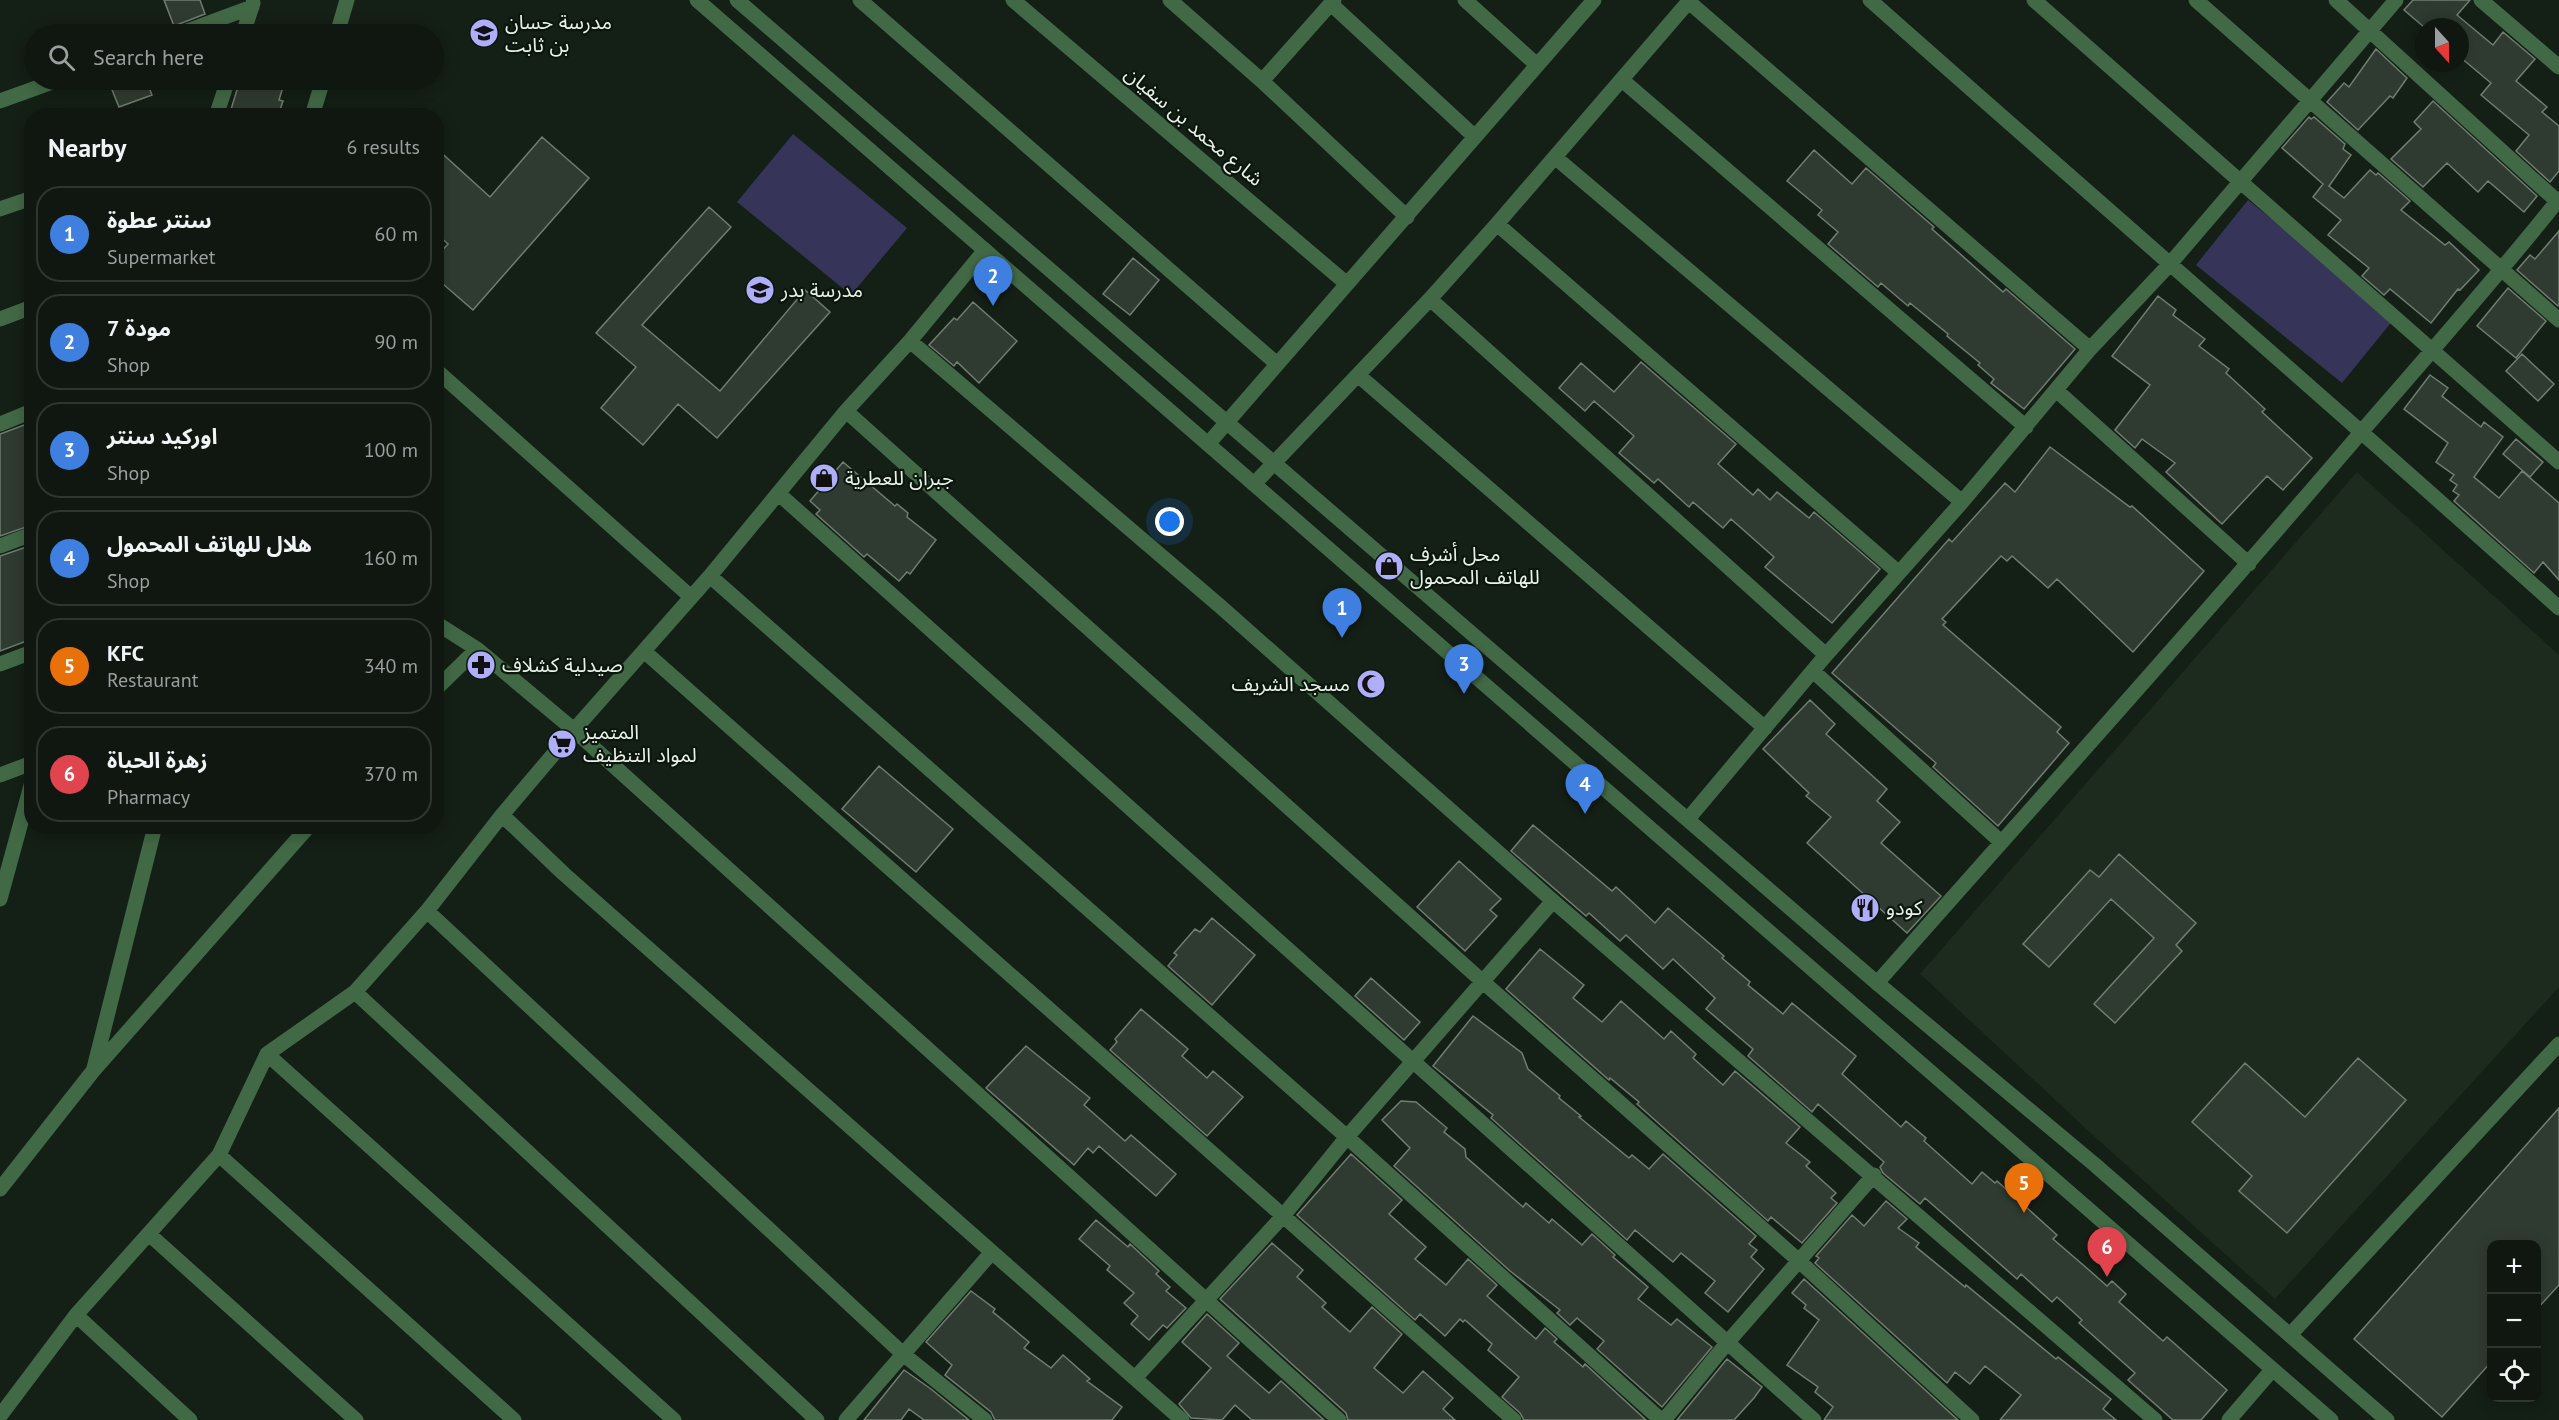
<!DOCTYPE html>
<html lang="en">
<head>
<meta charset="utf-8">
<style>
	:root { --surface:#0f1710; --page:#1d241e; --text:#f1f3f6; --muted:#9b9f9f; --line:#2f3630; --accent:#aeaefa }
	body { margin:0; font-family:"PT Sans","Noto Sans Arabic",sans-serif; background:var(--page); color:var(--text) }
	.controls { position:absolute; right:18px; bottom:18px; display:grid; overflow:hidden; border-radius:12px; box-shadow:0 3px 15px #0003 }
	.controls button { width:54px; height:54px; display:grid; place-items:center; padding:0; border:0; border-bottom:2px solid var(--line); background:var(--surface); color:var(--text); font:30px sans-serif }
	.compass { position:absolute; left:2415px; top:18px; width:54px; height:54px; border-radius:50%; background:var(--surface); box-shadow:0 3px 15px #0003; rotate:159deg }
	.you { position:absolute; left:1170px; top:522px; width:21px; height:21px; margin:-15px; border:4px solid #fff; border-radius:50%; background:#1a73e8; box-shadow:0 0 0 9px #1a73e833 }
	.badge { display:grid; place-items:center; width:39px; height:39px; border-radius:50%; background:var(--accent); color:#fff; font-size:20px; font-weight:700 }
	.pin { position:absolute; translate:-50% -50px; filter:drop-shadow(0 2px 3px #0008) }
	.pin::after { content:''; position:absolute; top:32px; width:21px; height:18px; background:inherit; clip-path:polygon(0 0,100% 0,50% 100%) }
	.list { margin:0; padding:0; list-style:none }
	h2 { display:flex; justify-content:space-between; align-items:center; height:78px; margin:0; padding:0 24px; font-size:26px }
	h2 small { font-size:20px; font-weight:400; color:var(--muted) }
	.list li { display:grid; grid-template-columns:39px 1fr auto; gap:18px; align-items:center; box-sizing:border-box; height:96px; margin:0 12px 12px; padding:0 12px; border:2px solid var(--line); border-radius:24px }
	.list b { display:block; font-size:22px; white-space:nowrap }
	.list p { margin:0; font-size:20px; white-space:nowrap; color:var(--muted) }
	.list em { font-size:20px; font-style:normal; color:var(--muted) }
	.icon { flex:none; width:33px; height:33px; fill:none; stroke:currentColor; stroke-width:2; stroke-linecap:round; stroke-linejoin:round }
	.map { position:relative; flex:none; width:2559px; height:1420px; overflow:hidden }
	.search { position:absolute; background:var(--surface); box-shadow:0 3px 15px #0003; left:24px; top:24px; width:420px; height:66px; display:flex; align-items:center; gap:15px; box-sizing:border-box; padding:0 21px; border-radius:33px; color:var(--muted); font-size:22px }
	.panel { position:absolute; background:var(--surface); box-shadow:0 3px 15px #0003; left:24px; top:108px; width:420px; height:726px; border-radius:24px }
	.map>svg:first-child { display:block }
	.built { fill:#1c2b1d }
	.green { fill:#363559 }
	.building { fill:#2f3b30; stroke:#707d71; stroke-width:1.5 }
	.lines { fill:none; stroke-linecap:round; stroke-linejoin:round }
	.minor { stroke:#426946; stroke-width:15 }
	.tertiary { stroke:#426946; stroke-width:15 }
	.labels { text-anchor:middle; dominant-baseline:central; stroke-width:4.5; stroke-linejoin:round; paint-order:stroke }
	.poi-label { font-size:20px; fill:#eaf1ea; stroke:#0b160c; text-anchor:start }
	.street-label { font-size:20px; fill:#eaf1ea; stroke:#0b160c }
</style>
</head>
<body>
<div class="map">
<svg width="2559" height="1420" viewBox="0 0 2559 1420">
	<rect width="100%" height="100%" fill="#141f15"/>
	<path class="built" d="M2357,472L2559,655V987L2275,1299L2096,1138L1920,974Z"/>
	<path class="green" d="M793,134L907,228L851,295L737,202Z
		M2248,200L2394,319L2342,383L2196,265Z"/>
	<path class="building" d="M164,0H200L205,14L174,26Z
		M2413,0H2470L2457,15L2493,45L2503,32L2535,59L2516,81L2547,107L2542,112L2559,126V171L2550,182L2516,151L2529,135L2481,95L2491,83L2460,57V27H2424L2404,10Z
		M2376,49L2407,78L2393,98L2390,96L2358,130L2327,102L2344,83L2349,87Z
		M108,80H146L152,95L119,107Z
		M240,80H259L283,87L279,100L283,101L278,116H229Z
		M2433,101L2537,196L2524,212L2488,181L2478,192L2447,163L2423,187L2391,159L2421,129L2414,122Z
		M2309,117L2311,119L2314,117L2345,144L2343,149L2351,155L2329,186L2344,198L2370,170L2376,175L2378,173L2410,201L2401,210L2445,245L2449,242L2479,270L2460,290L2458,289L2431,323L2390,289L2384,295L2362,276L2369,268L2328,235L2341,220L2313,197L2323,184L2282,148Z
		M542,137L589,178L473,310L436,278V257L448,244L436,233V148L490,197Z
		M1814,150L1852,184L1866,168L1934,227L1932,229L2003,292L2006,289L2075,349L2024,409L1991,383L1994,379L1978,365L1980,363L1947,336L1948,334L1910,303L1908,306L1881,283L1878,287L1828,244L1838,232L1818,215L1822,210L1787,181Z
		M709,207L731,227L642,325L720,391L805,290L830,312L717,438L678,404L643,445L601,408L636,367L596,333Z
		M2559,231V305L2558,306L2517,270L2530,255L2535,259Z
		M1133,258L1159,280L1130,315L1103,294Z
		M2508,288L2546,321L2516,358L2477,326Z
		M2158,296L2176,310L2173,315L2205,339L2199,346L2229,369L2226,373L2265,409L2262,412L2312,458L2283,490L2267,476L2222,524L2166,472L2175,463L2142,439L2135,448L2115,430L2150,385L2112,356Z
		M973,302L1017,341L979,383L957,362L954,366L929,345L954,318L957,320Z
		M2522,354L2554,384L2538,401L2506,371Z
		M1641,362L1736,444L1718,464L1753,495L1758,489L1770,500L1777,492L1809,518L1814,512L1880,569L1832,623L1765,567L1774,557L1731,519L1723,528L1693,502L1689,507L1658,479L1654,483L1619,453L1634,436L1594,401L1585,411L1559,388L1581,363L1614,392Z
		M2430,375L2448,388L2442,396L2481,427L2484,422L2503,437L2474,477L2499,498L2522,471L2559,503V580L2543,562L2534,573L2454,501L2459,495L2453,491L2457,485L2450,480L2454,475L2436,462L2448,443L2404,409Z
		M32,422V525L0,536V434Z
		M2516,439L2543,462L2530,477L2503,454Z
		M2050,447L2130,507L2132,506L2204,571L2133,652L2057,579L2048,588L2012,556L2007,561L2001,556L1942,619L1946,622L1943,625L2061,727L2057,732L2069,743L1998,826L1933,767L1936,763L1832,673L1949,539L1952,542L2005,483L2015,492Z
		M843,462L895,506L897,504L908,513L907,517L936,540L910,574L907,572L899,581L867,554L864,557L816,514L820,510L810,501Z
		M32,545V639L0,651V556Z
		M1810,700L1835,724L1826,734L1887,789L1877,801L1900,822L1881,843L1941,896L1907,933L1807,843L1831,817L1806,796L1809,793L1763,749Z
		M879,766L953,829L916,872L842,809Z
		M1533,825L1612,891L1616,887L1655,923L1668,908L1724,956L1722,958L1750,982L1748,985L1783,1014L1792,1003L1856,1056L1842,1074L1901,1127L1906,1121L1926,1138L1924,1141L1972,1184L1982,1172L1995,1183L1997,1181L2057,1235L2053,1239L2089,1270L2107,1286L2112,1281L2126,1294L2119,1302L2163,1341L2167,1337L2227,1390L2201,1420H2173L2128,1380L2135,1373L2079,1323L2082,1320L2057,1297L2052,1302L2021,1274L2017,1279L1925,1198L1920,1204L1883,1173L1880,1167L1884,1162L1818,1104L1812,1112L1748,1056L1753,1049L1706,1009L1715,998L1673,959L1663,969L1626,935L1620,941L1589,913L1586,916L1511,851Z
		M2119,854L2196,923L2176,945L2182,951L2115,1023L2094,1004L2154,938L2111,899L2049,967L2023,944L2090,870L2099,877Z
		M1459,861L1501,899L1490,910L1497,916L1465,951L1417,907Z
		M1212,918L1255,955L1212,1005L1168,966L1177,955L1174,953L1195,929L1200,932Z
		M1540,949L1584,985L1573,998L1602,1022L1621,1001L1664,1039L1671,1031L1696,1054L1693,1058L1723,1085L1735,1071L1800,1127L1786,1143L1810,1162L1806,1166L1836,1193L1831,1198L1837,1203L1802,1243L1771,1217L1768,1221L1637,1104L1639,1102L1610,1078L1609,1080L1506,989Z
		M1371,978L1420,1022L1404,1040L1355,996Z
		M1141,1009L1188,1049L1182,1056L1207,1078L1213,1071L1243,1097L1207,1136L1110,1050L1117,1042L1115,1039Z
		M1473,1016L1522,1053L1528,1069L1560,1096L1559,1098L1581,1116L1579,1117L1629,1158L1632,1155L1649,1169L1663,1154L1756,1236L1749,1244L1757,1250L1751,1257L1764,1269L1728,1312L1705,1293L1715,1281L1681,1253L1673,1262L1635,1230L1627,1240L1491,1118L1493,1115L1433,1066Z
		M1026,1046L1090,1098L1084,1105L1108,1126L1125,1141L1131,1135L1176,1174L1156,1196L1099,1146L1093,1153L1088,1148L1074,1165L986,1088Z
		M2358,1058L2406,1100L2287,1233L2239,1191L2252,1176L2192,1122L2245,1063L2305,1117Z
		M1401,1101L1416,1102L1447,1128L1444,1132L1465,1149L1466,1157L1523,1207L1526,1203L1549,1223L1552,1219L1582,1245L1592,1234L1615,1255L1613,1257L1648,1287L1638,1299L1671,1325L1677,1319L1712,1347L1662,1407L1597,1349L1604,1341L1577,1318L1570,1325L1557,1313L1560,1310L1510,1271L1394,1166L1410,1148L1382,1120Z
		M2559,1108V1285L2536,1310V1245H2492V1361L2442,1417L2354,1339Z
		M1351,1154L1402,1200L1389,1214L1426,1247L1415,1259L1446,1285L1468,1259L1497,1285L1487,1296L1536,1339L1545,1328L1557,1339L1554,1342L1583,1367L1585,1364L1646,1420H1524L1520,1413L1502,1397L1519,1377L1488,1350L1492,1344L1465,1320L1463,1322L1460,1319L1445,1336L1420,1314L1415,1320L1297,1215Z
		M1886,1201L1907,1219L1898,1228L1919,1243L1916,1247L1965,1287L1966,1285L2056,1359L2058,1357L2111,1399L2103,1409L2116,1420H2000L2021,1395L1985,1366L1970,1384L1955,1372L1947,1383L1815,1263L1819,1258L1816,1256L1852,1215L1864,1226Z
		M1096,1220L1128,1247L1130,1244L1159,1271L1156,1274L1170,1287L1166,1291L1186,1308L1167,1328L1163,1325L1149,1340L1131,1324L1138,1316L1124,1303L1134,1293L1107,1270L1110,1266L1079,1239Z
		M1272,1243L1303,1270L1297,1277L1326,1303L1322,1307L1350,1332L1372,1307L1402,1334L1374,1368L1403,1393L1423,1371L1453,1398L1443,1409L1455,1420H1348L1346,1413L1220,1299Z
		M1804,1279L1958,1420H1824L1833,1407L1815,1392L1818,1387L1787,1365L1819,1320L1804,1308L1806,1305L1792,1293Z
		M971,1291L995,1309L993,1312L1029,1342L1024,1348L1051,1368L1063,1355L1090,1379L1087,1381L1122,1407L1112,1420H995L991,1412L945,1375L952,1365L926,1342Z
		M1207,1314L1239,1343L1227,1356L1254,1380L1269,1393L1281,1381L1324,1420H1252L1235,1405L1222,1420L1191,1418L1179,1404L1211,1368L1182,1342Z
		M1727,1359L1762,1387L1754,1398L1734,1420H1677Z
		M904,1370L931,1389L969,1420H924L909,1409L901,1420H864Z"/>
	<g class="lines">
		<path class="minor" d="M860,0L1277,364
			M1013,0L1347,284
			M1170,0L1262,81L1407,217
			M1465,0L1537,65
			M1870,0C2099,203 2331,403 2559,608
			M2034,0L2559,462
			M2196,0L2559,320
			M2336,0L2559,203
			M2481,0L2559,67
			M1689,2L2090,349
			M1331,4L1475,137
			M179,34L252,7
			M243,34L253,3
			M337,34L347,0
			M1622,80L2026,427
			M1262,81L1334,0
			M0,101L58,80
			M216,116L228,80
			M312,116L323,80
			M1556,158L1962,502
			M0,209L32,198
			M1497,224L1899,573
			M1430,299L1826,655
			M0,319L32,307
			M910,341L1221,607L1553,901L2155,1420
			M436,370L691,597
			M1358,375L1765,728
			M2056,390L2249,564
			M846,411L1482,981L1798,1260L1972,1420
			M0,424L32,411
			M1208,444L1594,0
			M1254,484L1430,299L1497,224L1690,0
			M779,494L1814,1420
			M0,546L32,534
			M710,576L1347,1137L1661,1420
			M436,623L477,649L574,730L1339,1420
			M645,652L1514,1420
			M0,664L32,652
			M1813,671L2001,842
			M436,689L477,649
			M0,775L32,763
			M502,815L564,874L1182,1420
			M1688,819L1826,655L1962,502L2090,349L2169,265L2396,0
			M0,899L32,782
			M427,911L903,1354L985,1420
			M1877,983C2039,799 2204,617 2363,430C2429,354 2496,278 2559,199
			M355,992L817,1420
			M267,1054L674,1420
			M94,1068L155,826
			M219,1155L514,1420
			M0,1189L93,1071L309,826
			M150,1235L356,1420
			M76,1315L190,1420
			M2290,1335L2559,1044
			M1136,1377L1283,1216L1347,1137L1553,901
			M0,1416L76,1315L219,1155L267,1054L355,992L427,911L502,815L574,730L710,576L846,411L910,341L985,250
			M846,1420L992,1252
			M1664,1420L1727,1343L1874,1175
			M2229,1420L2272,1370"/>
		<path class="tertiary" d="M697,0L2331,1420
			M737,0L1877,983L2094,1164L2387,1420"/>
	</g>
	<defs>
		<g id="school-disc" transform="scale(1.5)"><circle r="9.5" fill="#aeaefa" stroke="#0b160c"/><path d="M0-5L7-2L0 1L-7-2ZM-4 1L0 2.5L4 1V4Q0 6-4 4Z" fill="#111"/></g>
		<g id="shop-disc" transform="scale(1.5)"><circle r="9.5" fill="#aeaefa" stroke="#0b160c"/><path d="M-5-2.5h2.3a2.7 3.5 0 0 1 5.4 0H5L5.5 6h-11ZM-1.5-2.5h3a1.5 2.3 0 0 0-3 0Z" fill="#111"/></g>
		<g id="pharmacy-disc" transform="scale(1.5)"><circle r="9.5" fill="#aeaefa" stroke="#0b160c"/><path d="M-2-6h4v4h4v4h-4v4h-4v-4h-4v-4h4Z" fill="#111"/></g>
		<g id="mosque-disc" transform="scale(1.5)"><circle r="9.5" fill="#aeaefa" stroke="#0b160c"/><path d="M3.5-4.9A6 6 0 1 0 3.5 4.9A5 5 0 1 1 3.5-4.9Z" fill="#111"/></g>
		<g id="supermarket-disc" transform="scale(1.5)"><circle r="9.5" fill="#aeaefa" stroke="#0b160c"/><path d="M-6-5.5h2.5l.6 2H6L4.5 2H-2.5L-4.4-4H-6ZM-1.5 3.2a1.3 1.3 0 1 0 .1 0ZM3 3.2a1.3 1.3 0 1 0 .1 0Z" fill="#111"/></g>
		<g id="restaurant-disc" transform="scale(1.5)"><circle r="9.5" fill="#aeaefa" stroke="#0b160c"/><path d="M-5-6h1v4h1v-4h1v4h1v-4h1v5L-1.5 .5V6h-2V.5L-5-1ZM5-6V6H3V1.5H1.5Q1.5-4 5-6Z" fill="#111"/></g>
	</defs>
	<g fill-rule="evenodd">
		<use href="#school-disc" x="484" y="33"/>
		<use href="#school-disc" x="760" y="290"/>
		<use href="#shop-disc" x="824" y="478"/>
		<use href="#shop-disc" x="1389" y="566"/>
		<use href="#pharmacy-disc" x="481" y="665"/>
		<use href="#mosque-disc" x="1371" y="684"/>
		<use href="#supermarket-disc" x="562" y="744"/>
		<use href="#restaurant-disc" x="1865" y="908"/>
	</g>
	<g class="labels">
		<g class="poi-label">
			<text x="505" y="22">مدرسة حسان<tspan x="505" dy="23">بن ثابت</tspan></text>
			<text x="781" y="290">مدرسة بدر</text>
			<text x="845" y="478">جبران للعطرية</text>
			<text x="1410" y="554">محل أشرف<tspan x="1410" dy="23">للهاتف المحمول</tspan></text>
			<text x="502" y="665">صيدلية كشلاف</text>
			<text x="1350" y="684" text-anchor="end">مسجد الشريف</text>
			<text x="583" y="732">المتميز<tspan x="583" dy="23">لمواد التنظيف</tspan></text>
			<text x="1886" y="908">كودو</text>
		</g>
		<g class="street-label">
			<text transform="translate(1194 126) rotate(40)">شارع محمد بن سفيان</text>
		</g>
	</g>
</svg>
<div class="controls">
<button>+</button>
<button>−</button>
<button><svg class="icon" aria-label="locate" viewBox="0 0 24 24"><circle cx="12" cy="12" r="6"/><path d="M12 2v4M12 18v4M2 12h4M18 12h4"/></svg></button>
</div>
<svg class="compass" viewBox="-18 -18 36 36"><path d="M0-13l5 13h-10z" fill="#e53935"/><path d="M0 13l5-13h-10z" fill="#9b9f9f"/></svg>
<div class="you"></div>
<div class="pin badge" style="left:1342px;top:638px;background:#3f7fe0">1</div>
<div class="pin badge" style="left:993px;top:306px;background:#3f7fe0">2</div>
<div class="pin badge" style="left:1464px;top:694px;background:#3f7fe0">3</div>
<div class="pin badge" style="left:1585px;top:814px;background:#3f7fe0">4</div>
<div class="pin badge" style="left:2024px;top:1213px;background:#e8710a">5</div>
<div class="pin badge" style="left:2107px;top:1277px;background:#e0444e">6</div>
<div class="search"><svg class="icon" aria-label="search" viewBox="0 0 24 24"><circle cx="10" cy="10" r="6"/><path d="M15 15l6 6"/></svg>Search here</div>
<section class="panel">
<h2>Nearby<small>6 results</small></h2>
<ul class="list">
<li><span class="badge" style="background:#3f7fe0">1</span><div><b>سنتر عطوة</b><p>Supermarket</p></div><em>60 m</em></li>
<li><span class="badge" style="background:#3f7fe0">2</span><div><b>مودة 7</b><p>Shop</p></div><em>90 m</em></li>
<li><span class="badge" style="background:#3f7fe0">3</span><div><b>اوركيد سنتر</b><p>Shop</p></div><em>100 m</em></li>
<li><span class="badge" style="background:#3f7fe0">4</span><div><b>هلال للهاتف المحمول</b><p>Shop</p></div><em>160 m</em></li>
<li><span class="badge" style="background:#e8710a">5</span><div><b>KFC</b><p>Restaurant</p></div><em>340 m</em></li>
<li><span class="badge" style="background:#e0444e">6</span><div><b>زهرة الحياة</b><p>Pharmacy</p></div><em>370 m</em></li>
</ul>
</section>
</div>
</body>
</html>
